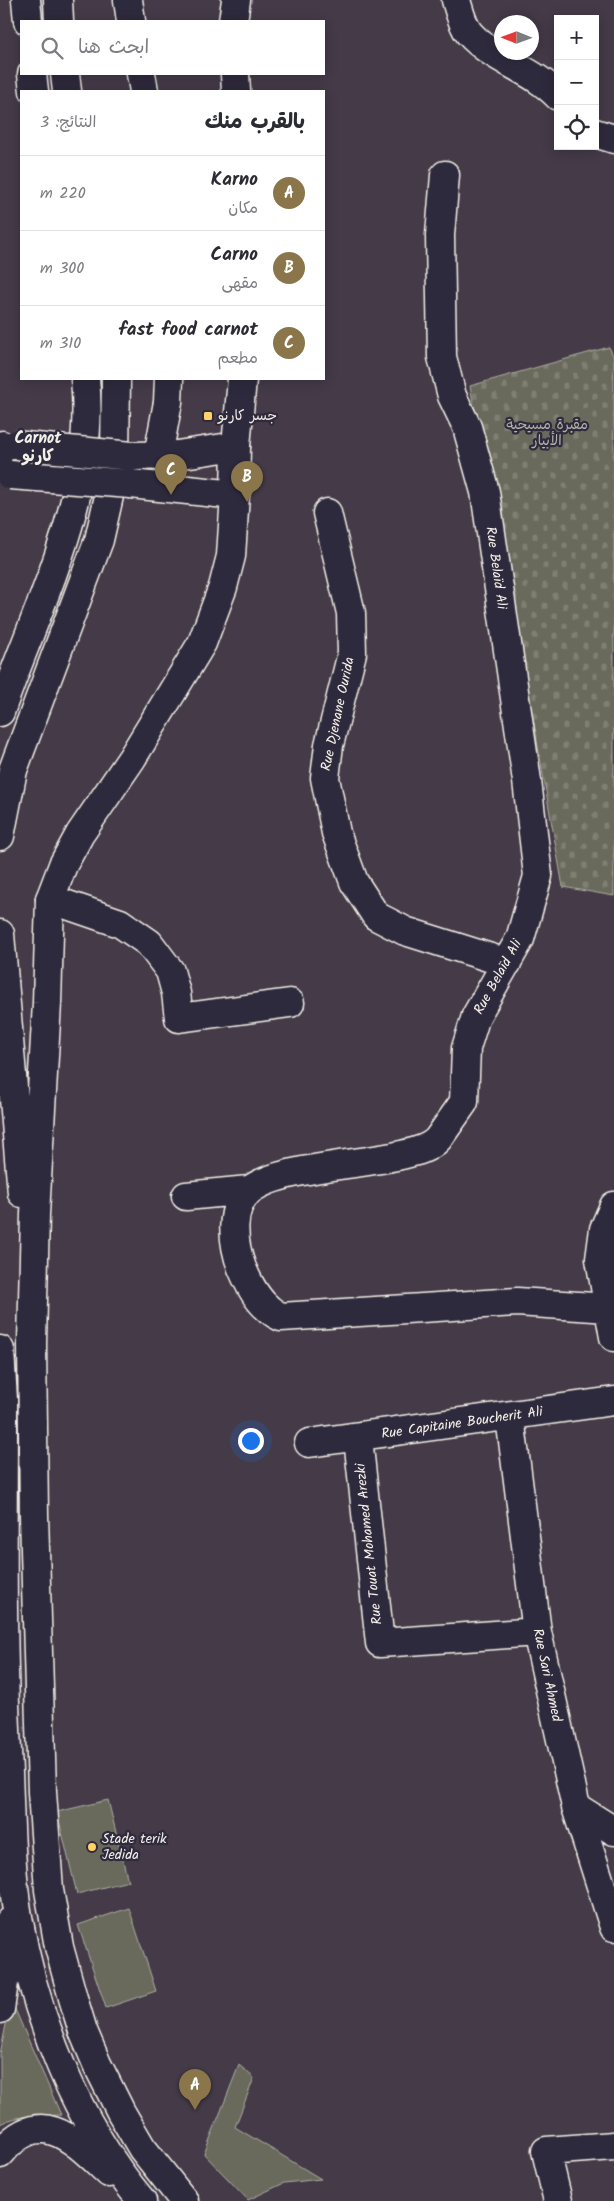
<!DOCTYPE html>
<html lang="ar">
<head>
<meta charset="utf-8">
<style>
	:root { --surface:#fff; --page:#f2f2f3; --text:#2b2b33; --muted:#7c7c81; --line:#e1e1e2; --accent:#8a764a }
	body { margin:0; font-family:Kalam,"Playpen Sans Arabic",sans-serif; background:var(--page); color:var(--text); direction:rtl }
	.controls { position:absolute; right:15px; top:15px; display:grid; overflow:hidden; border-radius:0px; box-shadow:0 2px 12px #0003 }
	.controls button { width:45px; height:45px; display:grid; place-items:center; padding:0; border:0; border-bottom:1px solid var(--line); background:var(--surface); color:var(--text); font:25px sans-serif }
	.compass { position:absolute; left:494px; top:15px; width:45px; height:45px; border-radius:50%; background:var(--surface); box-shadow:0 2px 12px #0003; rotate:271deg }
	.you { position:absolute; left:250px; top:1440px; width:18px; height:18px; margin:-12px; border:4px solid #fff; border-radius:50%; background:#1a73e8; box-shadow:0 0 0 8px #1a73e833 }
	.badge { display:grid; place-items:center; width:32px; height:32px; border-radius:50%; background:var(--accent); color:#fff; font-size:16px; font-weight:700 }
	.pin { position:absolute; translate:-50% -41px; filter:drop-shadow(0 1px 2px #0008) }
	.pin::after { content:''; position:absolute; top:26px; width:18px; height:15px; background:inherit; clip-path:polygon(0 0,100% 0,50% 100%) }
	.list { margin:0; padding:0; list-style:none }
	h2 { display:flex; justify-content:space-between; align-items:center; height:65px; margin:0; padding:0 20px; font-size:21px }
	h2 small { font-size:16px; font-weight:400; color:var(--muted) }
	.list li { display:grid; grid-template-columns:32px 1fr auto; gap:15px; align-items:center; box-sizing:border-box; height:75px; padding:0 20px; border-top:1px solid var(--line) }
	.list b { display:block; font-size:19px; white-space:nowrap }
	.list p { margin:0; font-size:16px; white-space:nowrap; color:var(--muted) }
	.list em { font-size:16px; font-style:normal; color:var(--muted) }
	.icon { flex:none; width:28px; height:28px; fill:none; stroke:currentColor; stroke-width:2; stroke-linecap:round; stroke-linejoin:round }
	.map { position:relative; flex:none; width:614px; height:2201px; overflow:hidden; direction:ltr }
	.search { position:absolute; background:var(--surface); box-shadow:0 2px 12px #0003; left:20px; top:20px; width:305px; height:55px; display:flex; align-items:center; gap:12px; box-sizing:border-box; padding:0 18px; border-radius:0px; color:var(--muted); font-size:19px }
	.panel { position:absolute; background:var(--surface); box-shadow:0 2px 12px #0003; left:20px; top:90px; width:305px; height:290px; border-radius:0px; direction:rtl }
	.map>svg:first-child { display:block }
	.green { fill:#696a5c; stroke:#aeaea2 }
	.cemetery { fill:url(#cemetery-stones); stroke:#aeaea2 }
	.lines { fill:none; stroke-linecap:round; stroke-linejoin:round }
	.minor-casing { stroke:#f4f1e8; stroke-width:31 }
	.major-casing { stroke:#f4f1e8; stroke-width:31 }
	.highway-casing { stroke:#f4f1e8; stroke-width:31 }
	.minor { stroke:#2f2a3d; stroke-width:28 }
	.major { stroke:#2f2a3d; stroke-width:28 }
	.highway { stroke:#2f2a3d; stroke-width:28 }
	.major-bridge-casing { stroke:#f4f1e8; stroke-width:31; stroke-linecap:butt }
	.major-bridge { stroke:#2f2a3d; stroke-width:28 }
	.poi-dot { fill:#ffd166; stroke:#2f2a3d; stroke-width:2 }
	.labels { text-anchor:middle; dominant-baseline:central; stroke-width:4.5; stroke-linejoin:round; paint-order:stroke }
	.poi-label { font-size:14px; fill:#f4f1e8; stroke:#2f2a3d; text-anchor:start }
	.park-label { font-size:14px; fill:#b5b4a9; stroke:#2f2a3d }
	.street-label { font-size:14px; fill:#f4f1e8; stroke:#2f2a3d }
	.quarter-label { font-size:16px; font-weight:bold; fill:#f4f1e8; stroke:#2f2a3d }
</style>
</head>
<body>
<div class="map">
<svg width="614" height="2201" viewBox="0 0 614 2201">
	<defs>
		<pattern id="cemetery-stones" width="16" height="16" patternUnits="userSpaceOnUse" patternTransform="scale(1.25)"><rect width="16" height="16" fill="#696a5c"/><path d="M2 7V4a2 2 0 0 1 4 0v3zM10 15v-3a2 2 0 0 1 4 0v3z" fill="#7f8073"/></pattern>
	</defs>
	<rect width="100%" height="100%" fill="#443a48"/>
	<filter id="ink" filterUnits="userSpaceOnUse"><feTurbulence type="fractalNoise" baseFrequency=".02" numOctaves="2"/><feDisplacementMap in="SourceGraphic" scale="10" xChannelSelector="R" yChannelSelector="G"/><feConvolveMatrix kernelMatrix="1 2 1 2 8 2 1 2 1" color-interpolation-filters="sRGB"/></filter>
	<g filter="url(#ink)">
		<path class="green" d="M108,1800L128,1881L77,1894L57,1812Z
			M129,1908L156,1991L106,2008L78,1925Z
			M11,2000L61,2115C41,2116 18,2114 0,2124V2054Z
			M239,2065L254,2078L235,2127L321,2179L284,2183L248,2200L204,2154Z"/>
		<path class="cemetery" d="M609,347L614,357V896L563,887L526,679L470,386Z"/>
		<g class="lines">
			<g class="minor-casing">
				<path id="minor" d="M456,0C459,10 462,24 469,33C494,61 533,69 558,96
					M233,21L236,0
					M235,74L236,91
					M595,133L614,139
					M445,175L440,235L442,357L452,396L467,427L485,492L527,781L538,876L520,939L476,1016L466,1048L464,1102L438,1139C429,1149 414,1152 401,1155C362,1165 279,1167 250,1190C228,1207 233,1244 242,1268C250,1287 261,1308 281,1317L517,1302L609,1308
					M236,446L242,379
					M327,513L351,613L352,653L329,745L325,778L336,833L354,882L376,916L405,931L507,963
					M50,899L120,923L149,943L170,971L176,993L179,1018L290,1003
					M186,1196L249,1190
					M614,1206L604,1229L600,1259L614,1337
					M510,1417L537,1632L576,1807L614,1927
					M358,1438L380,1643L537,1632
					M309,1443L614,1401
					M576,1807L614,1831
					M558,2201L546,2151L614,2146"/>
			</g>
			<g class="major-casing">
				<path id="major" d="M135,456L177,455L236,446L235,495
					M0,460L2,445
					M131,484L235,495"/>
			</g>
			<g class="highway-casing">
				<path id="highway" d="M26,0L28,21
					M58,0L59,21
					M128,0L131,21
					M32,74L34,91
					M65,74L67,91
					M141,74L144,91
					M158,456L168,402L169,379
					M0,712C37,605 97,496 85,379
					M0,836L13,770L99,540L109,496L115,456L116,379
					M0,934L22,1193
					M0,1350L3,1400C3,1517 1,1634 7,1751C10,1806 9,1863 18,1917C35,2018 76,2122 142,2201
					M0,2009L8,1956L10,1921
					M0,2154C41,2103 75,2141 109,2173
					M184,2201L142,2148L121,2112L97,2064L83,2031L73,1998L59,1947L49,1890L42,1792L34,1515L32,1344L35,1214L47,1003L50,899L63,865L80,834L132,758L202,643L223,587L231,556L235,495"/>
			</g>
			<use href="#minor" class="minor"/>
			<use href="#major" class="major"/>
			<use href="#highway" class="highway"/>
			<g class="major-bridge-casing">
				<path id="major-bridge" d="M14,445L132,456
					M10,475L131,484"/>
			</g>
			<use href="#major-bridge" class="major-bridge"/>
		</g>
	</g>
	<g class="poi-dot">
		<rect x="203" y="411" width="10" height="10" rx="2.5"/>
		<circle cx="92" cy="1847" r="5"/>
	</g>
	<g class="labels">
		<g class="poi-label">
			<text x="218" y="416">جسر كارنو</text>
			<text x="102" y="1839">Stade terik<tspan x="102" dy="16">Jedida</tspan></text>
		</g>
		<g class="park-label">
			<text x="547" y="425">مقبرة مسيحية<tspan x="547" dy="16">الأبيار</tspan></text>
		</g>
		<g class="street-label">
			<text transform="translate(496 568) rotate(82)">Rue Belaïd Ali</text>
			<text transform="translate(338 714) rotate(-78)">Rue Djenane Ourida</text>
			<text transform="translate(498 977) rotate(-61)">Rue Belaïd Ali</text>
			<text transform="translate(462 1423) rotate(-8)">Rue Capitaine Boucherit Ali</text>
			<text transform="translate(369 1544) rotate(-96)">Rue Touat Mohamed Arezki</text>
			<text transform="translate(547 1675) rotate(78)">Rue Sari Ahmed</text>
		</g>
		<g class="quarter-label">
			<text x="38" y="438">Carnot<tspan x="38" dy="18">كارنو</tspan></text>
		</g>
	</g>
</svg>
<div class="controls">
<button>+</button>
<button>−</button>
<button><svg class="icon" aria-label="locate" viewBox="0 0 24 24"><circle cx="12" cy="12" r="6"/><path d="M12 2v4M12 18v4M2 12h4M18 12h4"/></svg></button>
</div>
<svg class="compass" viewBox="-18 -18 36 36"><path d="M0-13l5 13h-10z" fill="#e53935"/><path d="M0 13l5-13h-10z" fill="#7c7c81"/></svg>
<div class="you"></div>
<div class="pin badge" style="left:195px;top:2110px">A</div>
<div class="pin badge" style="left:247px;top:502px">B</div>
<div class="pin badge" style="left:171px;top:495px">C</div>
<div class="search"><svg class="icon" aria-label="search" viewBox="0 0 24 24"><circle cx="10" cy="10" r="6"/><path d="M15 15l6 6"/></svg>ابحث هنا</div>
<section class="panel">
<h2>بالقرب منك<small>النتائج: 3</small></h2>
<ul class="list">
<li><span class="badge">A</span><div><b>Karno</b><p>مكان</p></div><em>220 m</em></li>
<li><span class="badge">B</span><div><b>Carno</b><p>مقهى</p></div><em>300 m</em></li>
<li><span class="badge">C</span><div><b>fast food carnot</b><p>مطعم</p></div><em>310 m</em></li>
</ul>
</section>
</div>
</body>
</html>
